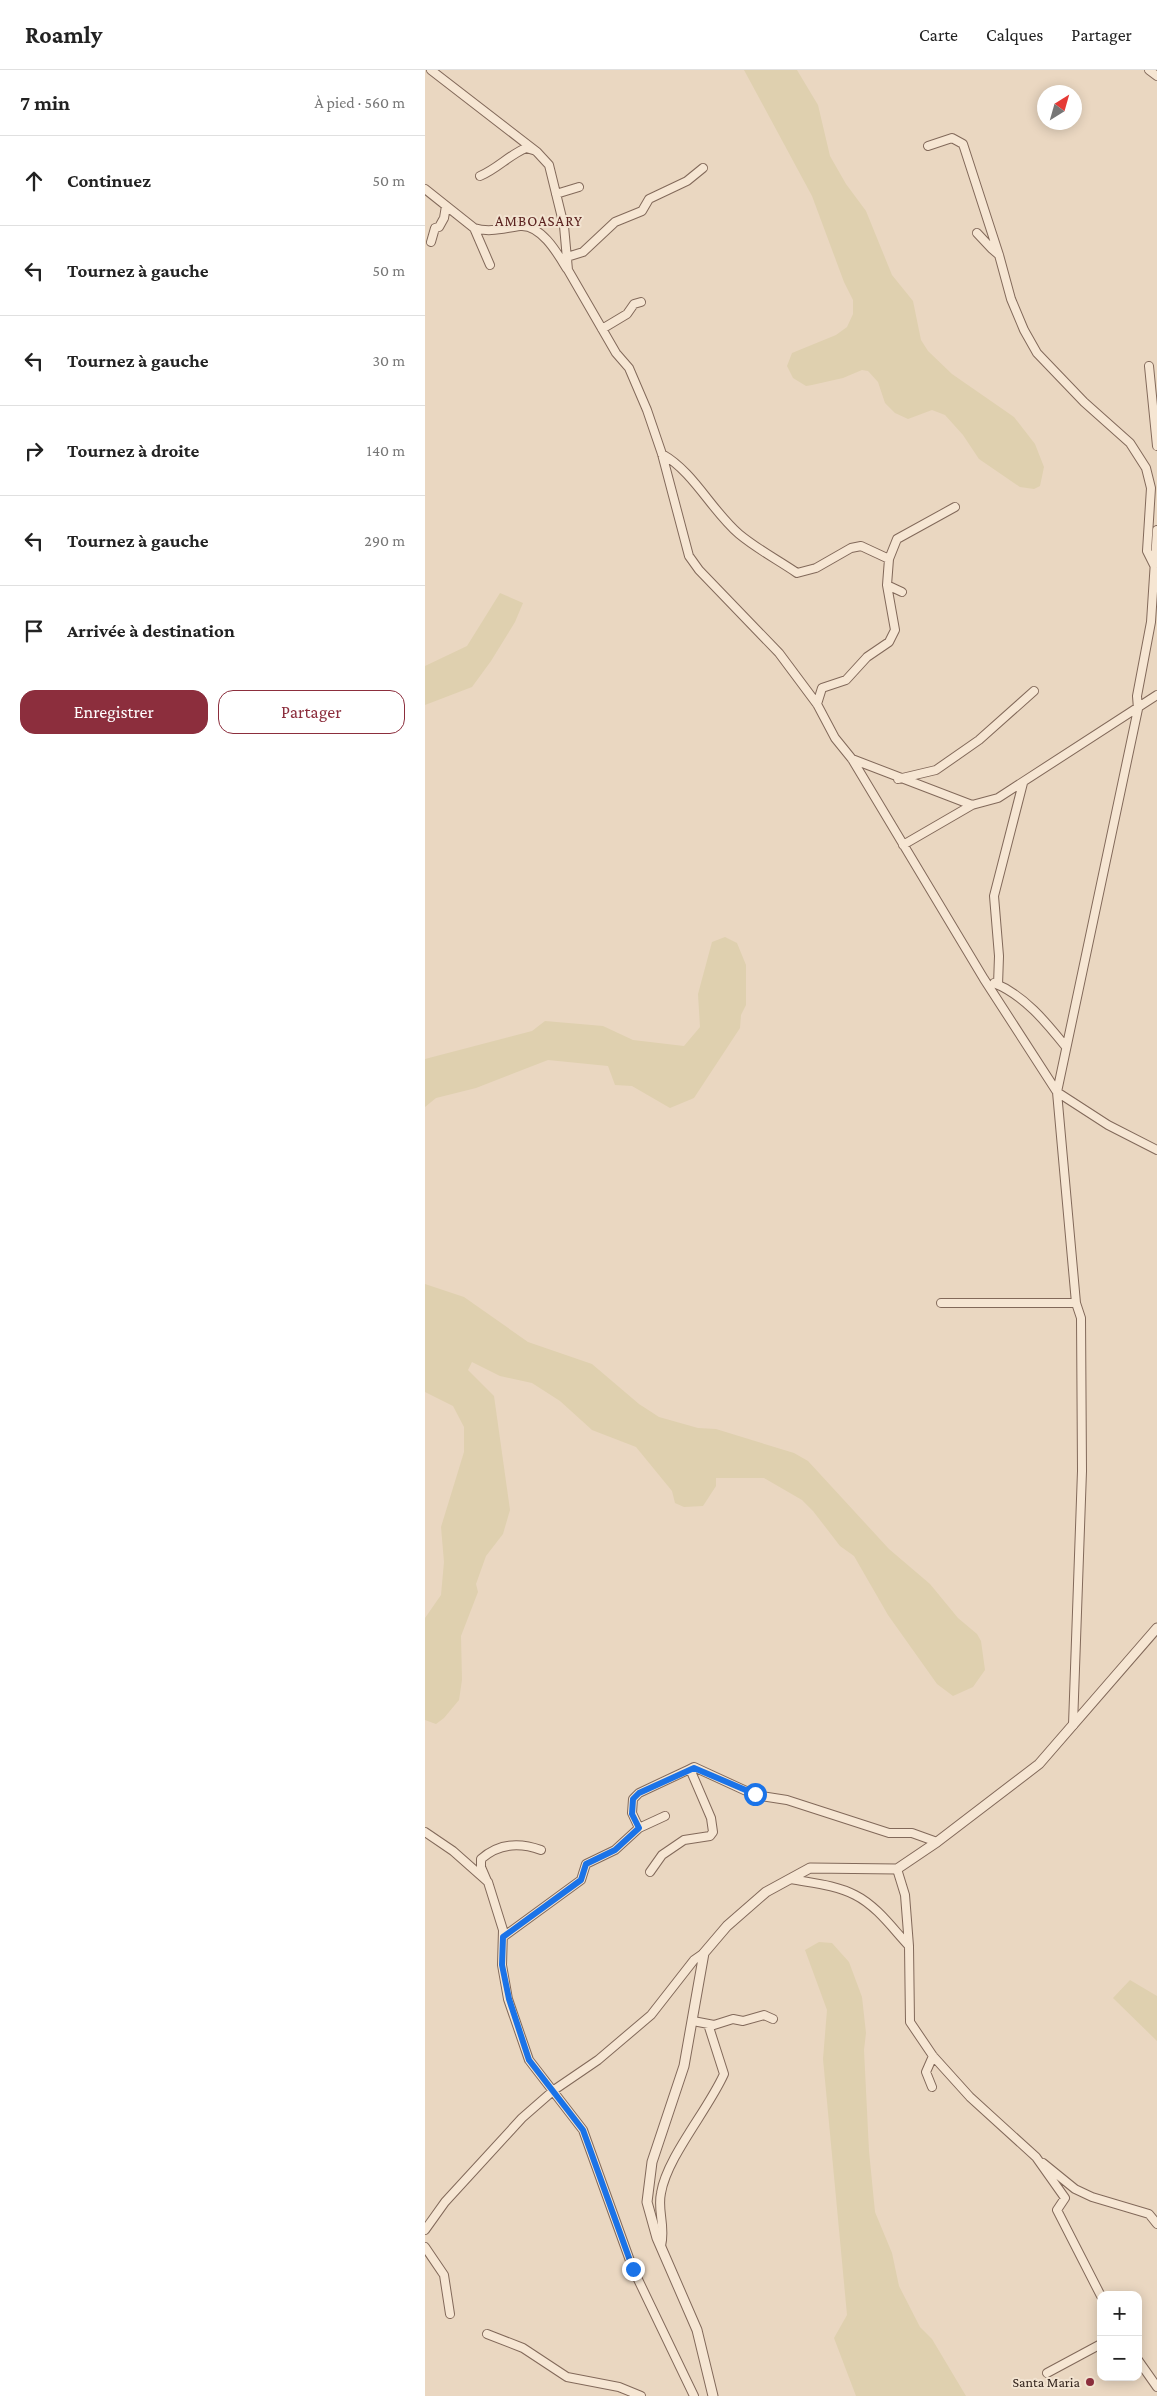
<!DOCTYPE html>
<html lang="fr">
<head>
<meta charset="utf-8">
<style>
	:root { --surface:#fff; --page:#f6f6f6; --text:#222; --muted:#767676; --line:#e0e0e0; --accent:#8c2e3d }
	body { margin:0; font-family:"Crimson Pro",serif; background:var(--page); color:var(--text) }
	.controls { position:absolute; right:15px; bottom:15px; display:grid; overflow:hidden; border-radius:10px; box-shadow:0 2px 12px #0003 }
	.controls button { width:45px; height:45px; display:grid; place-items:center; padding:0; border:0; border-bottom:1px solid var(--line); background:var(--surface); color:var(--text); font:25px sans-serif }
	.compass { position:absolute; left:612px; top:15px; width:45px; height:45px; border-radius:50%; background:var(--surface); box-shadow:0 2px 12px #0003; rotate:37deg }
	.stop { position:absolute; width:15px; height:15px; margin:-11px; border:4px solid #1a73e8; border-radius:50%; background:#fff }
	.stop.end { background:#1a73e8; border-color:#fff; box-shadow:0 1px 5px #0008 }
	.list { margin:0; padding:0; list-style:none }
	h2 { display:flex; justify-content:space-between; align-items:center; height:65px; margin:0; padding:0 20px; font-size:21px }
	h2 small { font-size:16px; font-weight:400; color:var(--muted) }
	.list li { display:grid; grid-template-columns:32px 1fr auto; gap:15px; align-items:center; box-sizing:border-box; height:90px; padding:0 20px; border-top:1px solid var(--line) }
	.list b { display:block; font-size:19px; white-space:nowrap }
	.list em { font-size:16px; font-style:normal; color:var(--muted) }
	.actions { display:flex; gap:10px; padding:15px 20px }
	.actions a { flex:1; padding:11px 0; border:1px solid var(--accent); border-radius:15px; text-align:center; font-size:18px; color:var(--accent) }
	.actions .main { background:var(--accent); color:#fff }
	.icon { flex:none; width:28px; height:28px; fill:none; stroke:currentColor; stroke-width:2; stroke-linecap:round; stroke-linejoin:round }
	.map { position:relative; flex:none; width:732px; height:2326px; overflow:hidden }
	header { display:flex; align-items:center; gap:30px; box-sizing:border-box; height:70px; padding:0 25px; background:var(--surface); border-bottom:1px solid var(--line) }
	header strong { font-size:24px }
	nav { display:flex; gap:28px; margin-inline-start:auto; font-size:18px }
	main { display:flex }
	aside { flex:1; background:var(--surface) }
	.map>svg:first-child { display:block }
	.farmland { fill:#dfd0af }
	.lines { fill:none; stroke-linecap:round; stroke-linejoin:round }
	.minor-casing { stroke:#82695a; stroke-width:10 }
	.tertiary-casing { stroke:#82695a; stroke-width:11 }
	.minor { stroke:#f6e6d3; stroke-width:8 }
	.tertiary { stroke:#f6e6d3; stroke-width:9 }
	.route { stroke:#1a73e8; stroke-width:6 }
	.poi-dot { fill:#8c2e3d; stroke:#f2e3d0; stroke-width:2 }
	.labels { text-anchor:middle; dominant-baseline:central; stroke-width:4; stroke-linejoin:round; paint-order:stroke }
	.poi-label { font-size:14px; fill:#33241d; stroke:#f2e3d0; text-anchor:end }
	.neighbourhood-label { font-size:15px; letter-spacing:1px; fill:#5c2320; stroke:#f2e3d0 }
</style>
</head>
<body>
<header>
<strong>Roamly</strong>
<nav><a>Carte</a><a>Calques</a><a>Partager</a></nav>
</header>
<main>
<aside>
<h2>7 min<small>À pied · 560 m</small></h2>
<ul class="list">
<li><svg class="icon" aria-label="ahead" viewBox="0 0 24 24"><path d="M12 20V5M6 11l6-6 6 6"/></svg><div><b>Continuez</b></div><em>50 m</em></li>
<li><svg class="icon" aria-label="left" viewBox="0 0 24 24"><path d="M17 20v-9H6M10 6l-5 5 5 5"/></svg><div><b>Tournez à gauche</b></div><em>50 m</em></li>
<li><svg class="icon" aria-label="left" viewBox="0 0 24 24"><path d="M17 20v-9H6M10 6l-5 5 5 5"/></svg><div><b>Tournez à gauche</b></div><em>30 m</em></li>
<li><svg class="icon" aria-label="right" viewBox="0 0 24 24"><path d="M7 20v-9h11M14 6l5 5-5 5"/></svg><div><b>Tournez à droite</b></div><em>140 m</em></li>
<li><svg class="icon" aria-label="left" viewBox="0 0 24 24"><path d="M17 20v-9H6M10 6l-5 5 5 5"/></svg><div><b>Tournez à gauche</b></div><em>290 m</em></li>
<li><svg class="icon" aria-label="arrive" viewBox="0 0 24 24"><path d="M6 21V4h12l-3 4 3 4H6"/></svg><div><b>Arrivée à destination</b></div></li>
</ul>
<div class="actions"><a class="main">Enregistrer</a><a>Partager</a></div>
</aside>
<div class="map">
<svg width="732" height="2326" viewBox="0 0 732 2326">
	<rect width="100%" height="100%" fill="#ead7c1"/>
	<path class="farmland" d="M319,0H372L393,35L405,86L421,114L441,141L467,205L488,231L496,270L503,281L527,304L589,347L610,374L619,397L615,416L609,419L595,417L554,389L538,365L520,345L507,340L483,349L470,343L460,333L453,312L443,301L437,300L418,308L387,315L381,316L368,308L362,296L367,283L411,265L422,257L428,244V230L419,212L387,126Z
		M75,523L98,533L90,552L66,591L47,617L0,635V596L42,576Z
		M300,867L312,873L321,895V935L316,945L315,958L269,1028L245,1038L207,1016L190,1015L183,996L123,990L51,1018L11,1028L0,1037V989L107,961L120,951L178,956L208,970L259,976L275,957L273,924L287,872Z
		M0,1214L39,1227L103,1272L167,1294L214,1334L234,1347L273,1358L291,1359L369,1383L383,1391L464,1479L505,1514L533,1548L552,1564L556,1571L560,1600L548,1617L528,1626L512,1614L463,1545L429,1486L415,1476L388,1441L377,1430L339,1408H291V1416L278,1436L259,1437L250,1433L247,1421L211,1377L167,1360L135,1331L107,1313L75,1306L47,1292L43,1300L69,1326L85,1440L78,1464L61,1486L51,1514L53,1522L36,1566L37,1610L34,1630L19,1648L11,1654L0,1650V1548L16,1525L19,1492L16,1457L39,1382V1357L28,1336L0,1322Z
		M394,1872L407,1873L424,1892L437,1927L441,1963L439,1980L444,2081L450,2142L467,2183L474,2216L495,2257L507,2269L541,2326H431L409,2268L422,2245L398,1989L402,1940L380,1880Z
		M705,1910L732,1926V1971L688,1928Z"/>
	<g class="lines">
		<g class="minor-casing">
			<path id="minor" d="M6,0L112,82L124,95L139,156L143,200L191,283L204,298L222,340L237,384L264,486L274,500L354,583L392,634L410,668L427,689L559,909L632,1022L651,1233L656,1248L657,1401L648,1655
				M724,0L732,6
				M503,76L527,68L538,74L574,185L586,229L599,260L612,283L659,332L705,373L721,398L726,418L722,481L729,495
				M55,106C72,99 84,85 101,78L108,80
				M0,119L49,158C65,163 79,158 95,156C116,154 133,184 142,199
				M131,124L154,117
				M49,158L65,195
				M552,163L567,179L574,185
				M6,172L10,158L14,157L19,148L21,136
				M142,187L158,182L190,152L217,141L224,129L262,111L278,98
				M177,259L202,244L209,234L216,232
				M724,296L732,376
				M237,384C269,402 286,440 314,464C332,479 353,490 372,503L391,498L426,478L436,476L464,489
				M732,460L726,552L712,626L713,639L632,1022L683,1055L732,1080
				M477,522L462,515L464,489L472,469L530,437
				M392,634L397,618L421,610L442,587L464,572L470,560L462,515
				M427,689L547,735L573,728L732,625
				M473,709L511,700L554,670L609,621
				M478,775L547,735
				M569,913C599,925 621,952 641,977
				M573,915L574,886L569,826L598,713
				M516,1233H651
				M214,1758L207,1743L208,1729L214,1723L265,1699
				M0,1762L28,1781L63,1812L78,1860L77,1895L83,1929L104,1990L158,2060L208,2199L269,2326
				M472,1799L480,1825L484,1876
				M225,1802L237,1785L259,1770L285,1766L288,1762L286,1748L265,1699L269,1697L330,1725L362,1730L464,1763H487L512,1772
				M366,1809C387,1813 411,1815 430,1825C452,1836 468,1859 484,1876L485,1952L508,1986L545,2027L611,2087L640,2128L632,2140L676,2226
				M62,1811L56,1797V1789C74,1773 94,1772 116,1780
				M78,1867L156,1810L161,1794L190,1780L214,1758L240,1746
				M268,1951L289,1955L308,1949L318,1951L339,1945L348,1949
				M507,2017L501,2002L508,1986
				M618,2093L650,2119L667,2127L724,2144L732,2154
				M0,2160L20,2132L97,2048L129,2020L173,1990L226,1945L269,1890L279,1883
				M236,2176C241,2156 232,2141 236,2123C242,2087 283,2040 299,2004L283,1954
				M0,2177L19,2205L25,2244
				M62,2264L98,2278L142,2307L194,2317L216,2326
				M713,2290L732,2317
				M622,2303L676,2274"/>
		</g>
		<g class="tertiary-casing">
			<path id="tertiary" d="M288,2326L272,2260L232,2168L222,2132L227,2092L259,1996L279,1883L302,1856L341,1822L385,1798L472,1799L512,1772L614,1694L732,1558"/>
		</g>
		<use href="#minor" class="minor"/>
		<use href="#tertiary" class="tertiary"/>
	</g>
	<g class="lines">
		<path class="route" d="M208,2199L158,2060L104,1990L84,1929L77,1895L78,1867L156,1810L161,1794L190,1780L214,1758L207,1744L208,1729L214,1723L269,1698L330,1724"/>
	</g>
	<circle class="poi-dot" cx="665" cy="2312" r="5"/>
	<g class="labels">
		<g class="poi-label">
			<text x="655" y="2312">Santa Maria</text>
		</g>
		<g class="neighbourhood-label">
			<text x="114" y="151">AMBOASARY</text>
		</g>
	</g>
</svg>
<div class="controls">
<button>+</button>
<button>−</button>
</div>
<svg class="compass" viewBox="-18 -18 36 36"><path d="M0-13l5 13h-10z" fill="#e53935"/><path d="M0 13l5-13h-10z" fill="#767676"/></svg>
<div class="stop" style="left:330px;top:1724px"></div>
<div class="stop end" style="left:208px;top:2199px"></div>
</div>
</main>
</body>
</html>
